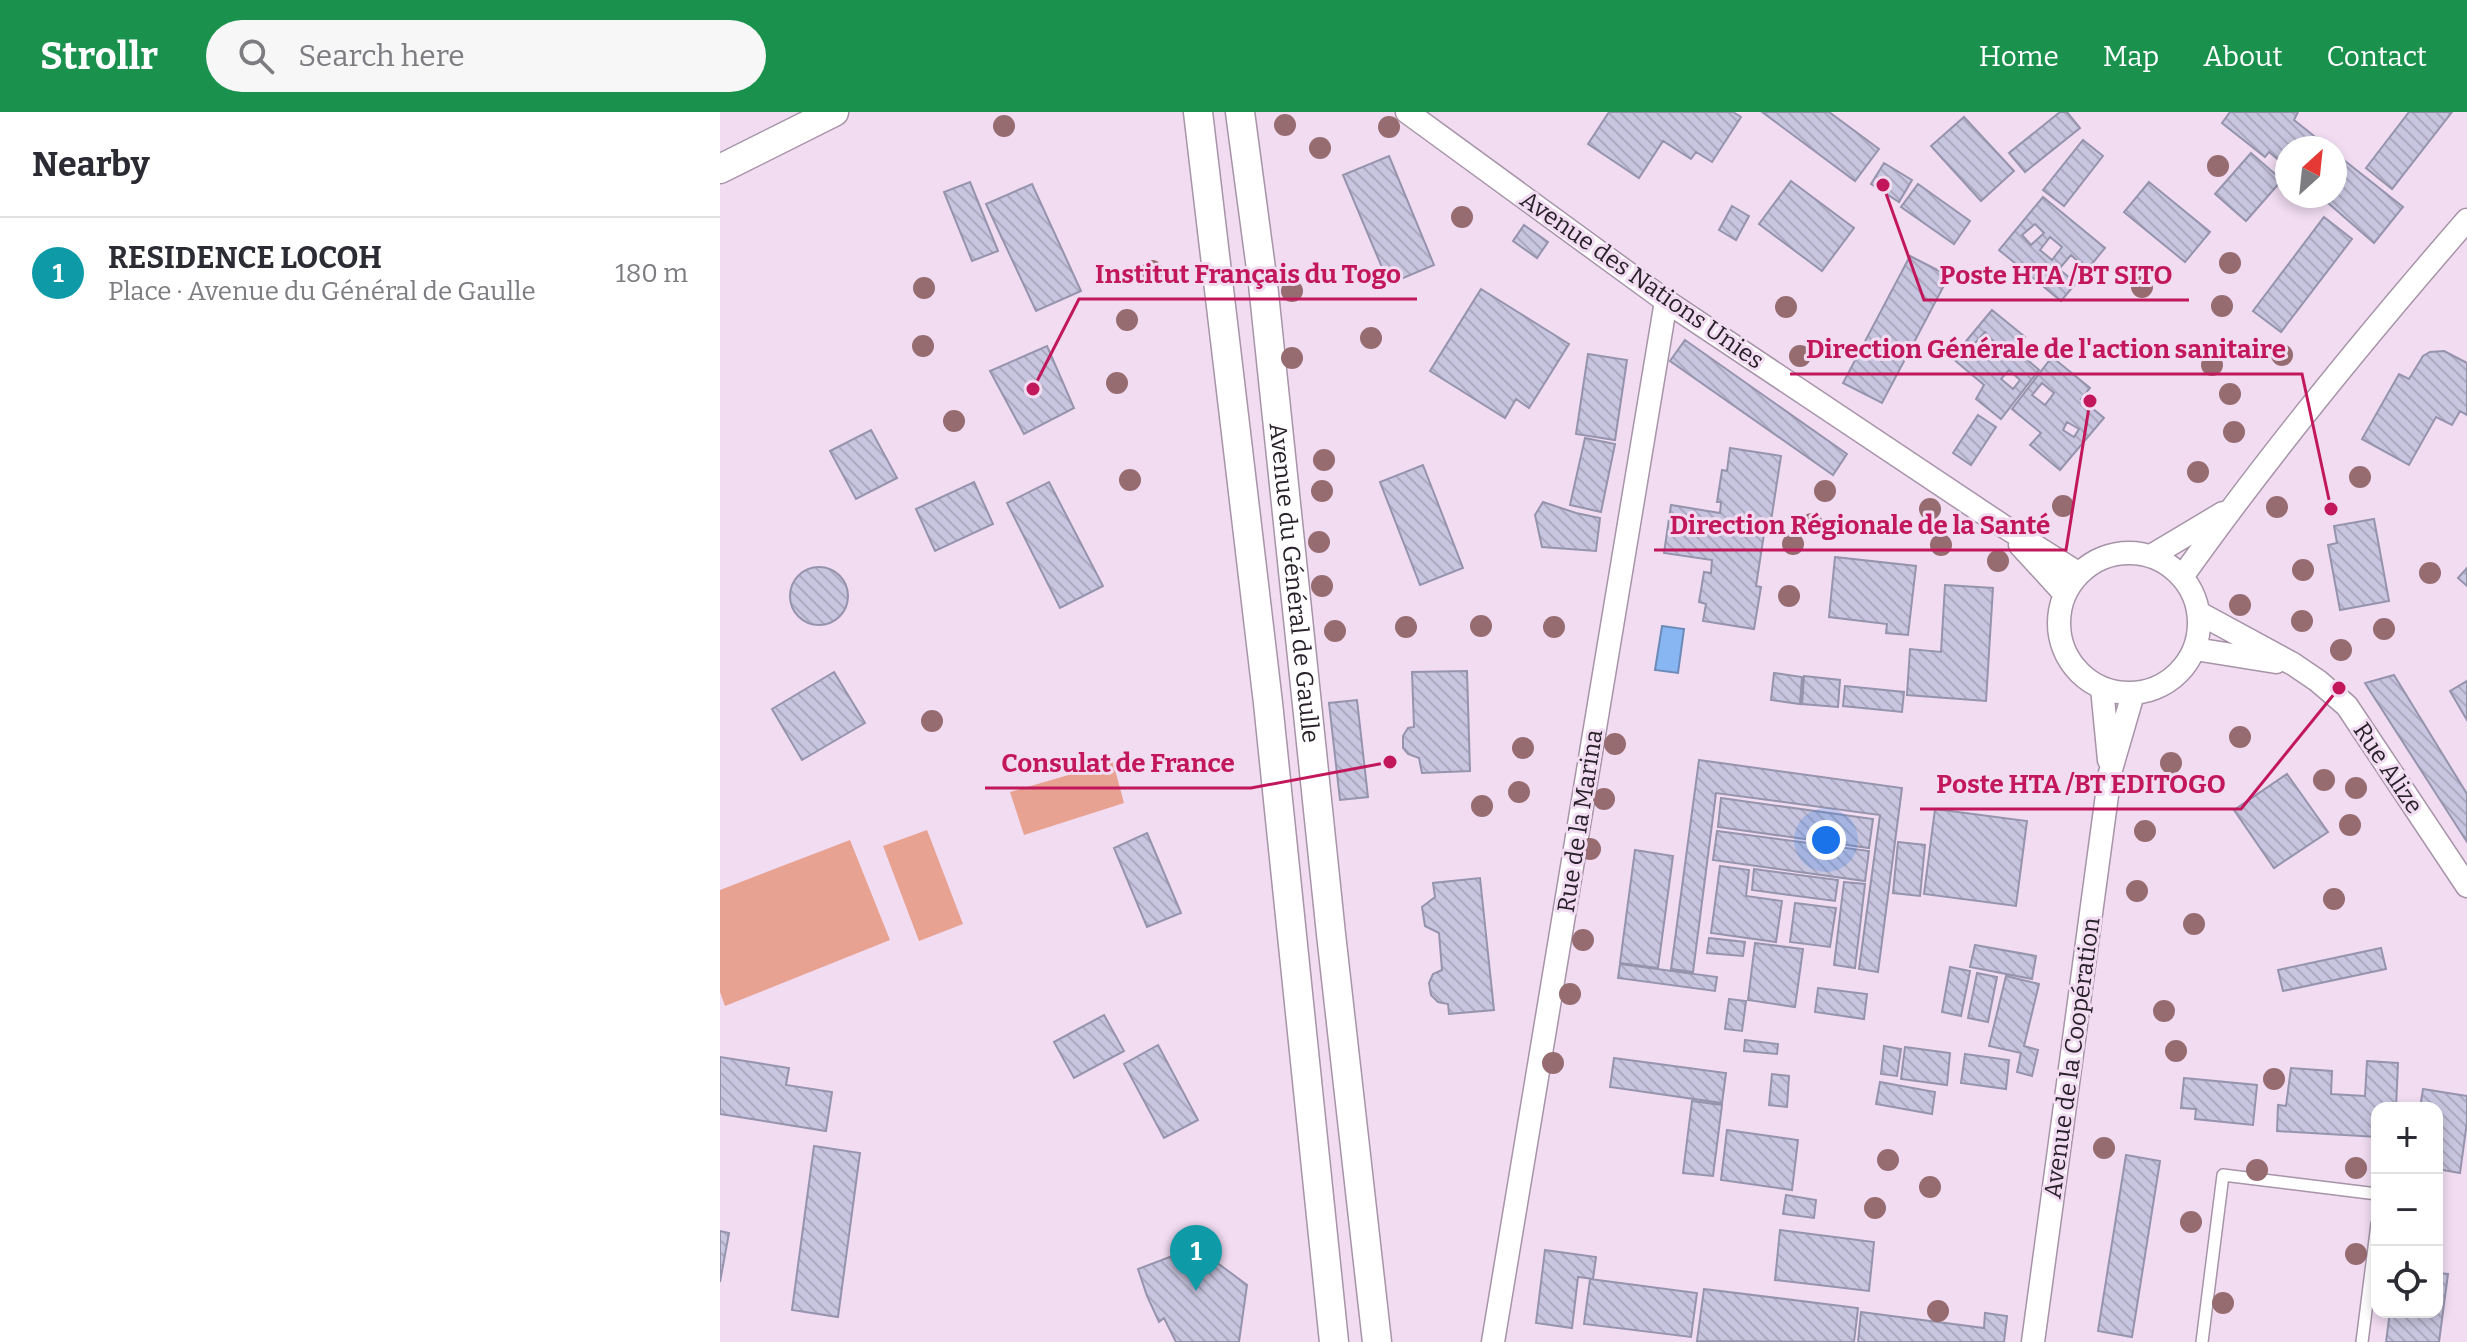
<!DOCTYPE html>
<html lang="en">
<head>
<meta charset="utf-8">
<style>
	:root { --surface:#fff; --page:#f7f7f7; --text:#2b2b33; --muted:#7c7c81; --line:#e1e1e2; --accent:#1a924e }
	body { margin:0; font-family:Bitter,serif; background:var(--page); color:var(--text) }
	.controls { position:absolute; right:24px; bottom:24px; display:grid; overflow:hidden; border-radius:16px; box-shadow:0 4px 12px #0003 }
	.controls button { width:72px; height:72px; display:grid; place-items:center; padding:0; border:0; border-bottom:2px solid var(--line); background:var(--surface); color:var(--text); font:40px sans-serif }
	.compass { position:absolute; left:1555px; top:24px; width:72px; height:72px; border-radius:50%; background:var(--surface); box-shadow:0 4px 12px #0003; rotate:27deg }
	.you { position:absolute; left:1106px; top:728px; width:28px; height:28px; margin:-20px; border:6px solid #fff; border-radius:50%; background:#1a73e8; box-shadow:0 0 0 12px #1a73e833 }
	.badge { display:grid; place-items:center; width:52px; height:52px; border-radius:50%; background:var(--accent); color:#fff; font-size:26px; font-weight:700 }
	.pin { position:absolute; translate:-50% -66px; filter:drop-shadow(0 2px 4px #0008) }
	.pin::after { content:''; position:absolute; top:42px; width:28px; height:24px; background:inherit; clip-path:polygon(0 0,100% 0,50% 100%) }
	.list { margin:0; padding:0; list-style:none }
	h2 { display:flex; justify-content:space-between; align-items:center; height:104px; margin:0; padding:0 32px; font-size:34px }
	h2 small { font-size:26px; font-weight:400; color:var(--muted) }
	.list li { display:grid; grid-template-columns:52px 1fr auto; gap:24px; align-items:center; box-sizing:border-box; height:112px; padding:0 32px; border-top:2px solid var(--line) }
	.list b { display:block; font-size:30px; white-space:nowrap }
	.list p { margin:0; font-size:26px; white-space:nowrap; color:var(--muted) }
	.list em { font-size:26px; font-style:normal; color:var(--muted) }
	.icon { flex:none; width:44px; height:44px; fill:none; stroke:currentColor; stroke-width:2; stroke-linecap:round; stroke-linejoin:round }
	.map { position:relative; flex:none; width:1747px; height:1230px; overflow:hidden }
	header { display:flex; align-items:center; gap:48px; box-sizing:border-box; height:112px; padding:0 40px; background:var(--accent); color:#fff }
	header strong { font-size:38px }
	nav { display:flex; gap:44px; margin-inline-start:auto; font-size:28px }
	.search { width:560px; height:72px; background:var(--page); display:flex; align-items:center; gap:20px; box-sizing:border-box; padding:0 28px; border-radius:44px; color:var(--muted); font-size:30px }
	main { display:flex }
	aside { flex:1; background:var(--surface) }
	.map>svg:first-child { display:block }
	.pitch { fill:#e8a292 }
	.water { fill:#87b6f3; stroke:#6b8ab7; stroke-width:2 }
	.building { fill:url(#building-back-hatch); stroke:#9694ad; stroke-width:2; fill-rule:evenodd }
	.lines { fill:none; stroke-linecap:round; stroke-linejoin:round }
	.service-casing { stroke:#a794a8; stroke-width:14 }
	.minor-casing { stroke:#a794a8; stroke-width:25 }
	.tertiary-casing { stroke:#a794a8; stroke-width:31 }
	.service { stroke:#fff; stroke-width:11 }
	.minor { stroke:#fff; stroke-width:22 }
	.tertiary { stroke:#fff; stroke-width:28 }
	.tree { fill:#976c70 }
	.labels { text-anchor:middle; dominant-baseline:central; stroke-width:6; stroke-linejoin:round; paint-order:stroke }
	.street-label { font-size:24px; fill:#2a222a; stroke:#f1dcf2 }
	.leader { fill:none; stroke:#c2185b; stroke-width:3 }
	.callout-dot { fill:#c2185b; stroke:#f1dcf2; stroke-width:3 }
	.callout-label { font-size:26px; text-anchor:middle; font-weight:bold; fill:#c2185b; stroke:#f1dcf2; stroke-width:6; stroke-linejoin:round; paint-order:stroke }
</style>
</head>
<body>
<header>
<strong>Strollr</strong>
<div class="search"><svg class="icon" aria-label="search" viewBox="0 0 24 24"><circle cx="10" cy="10" r="6"/><path d="M15 15l6 6"/></svg>Search here</div>
<nav><a>Home</a><a>Map</a><a>About</a><a>Contact</a></nav>
</header>
<main>
<aside>
<h2>Nearby<small></small></h2>
<ul class="list">
<li><span class="badge" style="background:#0f9aa8">1</span><div><b>RESIDENCE LOCOH</b><p>Place · Avenue du Général de Gaulle</p></div><em>180 m</em></li>
</ul>
</aside>
<div class="map">
<svg width="1747" height="1230" viewBox="0 0 1747 1230">
	<defs>
		<pattern id="building-back-hatch" width="6" height="6" patternUnits="userSpaceOnUse" patternTransform="scale(2)"><rect width="6" height="6" fill="#c8c5e0"/><path d="M-1 5l2 2M0 0l6 6M5-1l2 2" fill="none" stroke="#aca9c0"/></pattern>
	</defs>
	<rect width="100%" height="100%" fill="#f1dcf2"/>
	<path class="pitch" d="M393,650L404,691L304,723L290,680Z
		M207,718L243,812L199,829L163,734Z
		M130,728L170,828L5,894L0,880V778Z"/>
	<path class="water" d="M942,514L964,517L958,561L935,558Z"/>
	<path class="building" d="M889,0H1013L1021,5L992,50L976,40L971,47L943,29L919,66L868,32Z
		M1042,0H1109L1159,37L1135,69Z
		M1340,0H1347L1360,16L1305,60L1289,41Z
		M1510,0H1578L1574,8L1609,36H1567V55L1549,40L1545,45L1502,11Z
		M1689,0H1732L1672,77L1646,56Z
		M1244,5L1294,59L1261,89L1211,34Z
		M1363,28L1383,44L1344,94L1323,78Z
		M1531,41L1562,68L1526,109L1495,82Z
		M1615,41L1683,95L1654,131L1600,84H1615Z
		M669,44L714,153L669,172L623,63Z
		M1164,51L1192,68L1179,90L1151,72Z
		M1071,69L1134,116L1102,159L1039,112Z
		M250,70L278,139L252,149L224,80Z
		M1429,70L1490,120L1465,150L1404,100Z
		M312,72L361,179L316,199L266,92Z
		M1198,72L1250,109L1234,132L1181,95Z
		M1323,85L1385,136L1341,189L1279,138ZM1315,112L1324,121L1311,133L1302,123ZM1330,125L1342,135L1332,148L1320,138ZM1351,143L1363,154L1351,167L1339,157Z
		M1012,94L1029,104L1016,128L999,118Z
		M1604,105L1632,127L1561,220L1533,199Z
		M804,113L828,130L817,146L793,129Z
		M1190,144L1229,164L1162,291L1123,271Z
		M761,177L849,232L809,296L796,287L785,306L710,259Z
		M1272,198L1305,225L1295,237L1319,258L1281,307L1256,287L1264,273L1232,246ZM1265,220L1277,233L1267,244L1254,232ZM1289,258L1300,268L1293,277L1281,267Z
		M965,228L1127,342L1113,363L950,249Z
		M327,234L354,296L304,322L270,259Z
		M1724,239L1747,251V303L1740,299L1732,313L1716,305L1689,353L1642,327L1679,262L1689,267L1703,244L1710,240Z
		M868,242L907,248L895,328L856,322Z
		M1332,245L1370,276L1361,287L1384,306L1340,358L1310,333L1321,321L1292,297ZM1322,271L1334,281L1325,293L1312,283ZM1347,310L1359,317L1354,325L1343,318Z
		M1258,303L1276,315L1251,353L1233,341Z
		M151,318L177,366L136,387L110,339Z
		M865,326L895,332L881,400L850,393Z
		M1010,336L1061,344L1051,409H1046L1036,474L1041,475L1034,517L983,509L986,492L979,490L984,460L991,461L992,448L944,441L951,393L1000,401L1001,390H997L1002,358L1007,359Z
		M703,353L743,456L700,473L660,370Z
		M254,370L273,412L215,439L196,397Z
		M329,370L383,474L340,496L287,391Z
		M823,390L856,401L880,406L876,439L822,435L815,403Z
		M1654,407L1669,489L1620,498L1608,433L1617,431L1614,414Z
		M1115,445L1196,454L1188,523L1166,521L1167,512L1109,505Z
		M70 484a29 29 0 1 1 58 0a29 29 0 1 1-58 0Z
		M1747,456V474L1738,466Z
		M1225,473L1273,476L1266,589L1187,583L1190,537L1221,540Z
		M747,559L750,659L702,661L699,646L688,642L683,636V624L688,616L694,615L692,560Z
		M114,560L145,611L82,648L52,597Z
		M1054,561L1082,565L1080,592L1051,588Z
		M1674,563L1747,682V730L1645,571Z
		M1084,564L1120,568L1118,595L1082,592Z
		M1747,569V608L1730,579Z
		M1125,574L1184,580L1182,600L1123,594Z
		M637,588L648,685L620,688L609,591Z
		M979,648L1182,676L1158,860L1139,857L1160,703L996,681L973,860L951,857Z
		M1567,662L1608,720L1554,756L1514,698Z
		M1001,686L1153,707L1149,736L998,715Z
		M1215,697L1307,709L1296,794L1204,782Z
		M997,719L1149,739L1145,769L993,748Z
		M427,721L461,801L427,815L394,736Z
		M1178,730L1205,733L1200,784L1173,781Z
		M915,738L953,744L938,856L900,851Z
		M1000,754L1029,758L1026,784L1062,789L1056,830L991,821Z
		M1034,757L1118,768L1115,789L1032,778Z
		M760,766L774,898L729,902L728,892L718,890L711,883L709,871L713,862L722,858L719,821L705,814L702,795L715,785L713,771Z
		M1124,770L1145,772L1135,856L1114,853Z
		M1075,791L1116,796L1110,835L1070,830Z
		M989,826L1025,830L1023,844L987,841Z
		M1035,831L1083,837L1075,895L1028,888Z
		M1255,833L1316,844L1312,867L1250,855Z
		M1661,836L1666,857L1563,879L1558,858Z
		M900,852L997,865L995,879L898,866Z
		M1230,855L1250,859L1241,904L1222,900Z
		M1257,861L1277,865L1268,910L1248,906Z
		M1286,864L1319,872L1304,934L1318,938L1312,964L1297,960L1301,941L1269,934Z
		M1098,876L1147,882L1144,907L1095,900Z
		M1009,887L1026,889L1022,919L1005,917Z
		M384,903L404,939L354,966L334,930Z
		M1025,928L1058,932L1057,942L1024,939Z
		M438,933L478,1008L444,1026L404,952Z
		M1164,934L1181,937L1177,964L1161,962Z
		M1185,935L1230,941L1227,973L1181,967Z
		M1245,942L1289,948L1286,977L1241,971Z
		M0,945L69,956L66,973L112,980L106,1019L0,1002Z
		M894,946L1006,961L1002,991L890,975Z
		M1647,949L1678,951L1676,996H1657V1025L1557,1019L1558,993L1566,994L1571,956L1612,959L1611,982L1645,984Z
		M1052,962L1069,964L1067,995L1049,993Z
		M1464,966L1537,973L1533,1013L1475,1007L1476,997L1461,996Z
		M1160,970L1215,980L1212,1002L1156,992Z
		M1703,977L1747,984V1010L1740,1061L1717,1057V996H1700Z
		M972,989L1002,993L993,1064L963,1061Z
		M1007,1018L1078,1028L1072,1078L1001,1068Z
		M94,1034L140,1041L118,1205L72,1198Z
		M1406,1043L1440,1049L1412,1225L1378,1219Z
		M1066,1083L1096,1088L1094,1106L1063,1102Z
		M1060,1118L1154,1130L1149,1179L1055,1168Z
		M0,1119L9,1121L0,1170Z
		M476,1135L527,1173L519,1230H456L444,1206L439,1210L427,1184L418,1157Z
		M825,1138L876,1145L873,1167L858,1165L852,1216L816,1211Z
		M1717,1161L1728,1162L1719,1230H1666L1670,1200H1717Z
		M870,1167L977,1181L971,1225L864,1212Z
		M984,1177L1138,1196L1134,1230L977,1229Z
		M1141,1200L1264,1216L1265,1201L1287,1204L1284,1230H1138Z"/>
	<g class="lines">
		<g class="service-casing">
			<path id="service" d="M1482,1230L1503,1063L1657,1082
				M1642,1230L1657,1112"/>
		</g>
		<g class="minor-casing">
			<path id="minor" d="M687,0L946,189L1280,412L1358,461
				M1300,433L1344,481
				M1339 511a70 70 0 1 1 140 0a70 70 0 1 1-140 0Z
				M1431,444L1503,401
				M1462,465C1550,341 1647,223 1747,108
				M1479,501L1573,552L1598,569L1627,594L1747,774
				M1475,537L1556,550
				M1382,576L1389,648
				M773,1230L946,189
				M1313,1230L1390,661L1413,582"/>
		</g>
		<g class="tertiary-casing">
			<g id="tertiary">
				<path d="M478,0L548,591L614,1230"/>
				<path id="s1" d="M520,0L543,172L611,822L657,1230"/>
				<path d="M0,57L114,0"/>
			</g>
		</g>
		<use href="#service" class="service"/>
		<use href="#minor" class="minor"/>
		<use href="#tertiary" class="tertiary"/>
	</g>
	<g class="tree">
		<circle cx="565" cy="13" r="11"/>
		<circle cx="284" cy="14" r="11"/>
		<circle cx="669" cy="15" r="11"/>
		<circle cx="600" cy="36" r="11"/>
		<circle cx="1498" cy="54" r="11"/>
		<circle cx="742" cy="105" r="11"/>
		<circle cx="1510" cy="151" r="11"/>
		<circle cx="432" cy="159" r="11"/>
		<circle cx="1422" cy="175" r="11"/>
		<circle cx="204" cy="176" r="11"/>
		<circle cx="572" cy="179" r="11"/>
		<circle cx="1502" cy="194" r="11"/>
		<circle cx="1066" cy="195" r="11"/>
		<circle cx="407" cy="208" r="11"/>
		<circle cx="651" cy="226" r="11"/>
		<circle cx="203" cy="234" r="11"/>
		<circle cx="1562" cy="243" r="11"/>
		<circle cx="1080" cy="244" r="11"/>
		<circle cx="572" cy="246" r="11"/>
		<circle cx="1492" cy="253" r="11"/>
		<circle cx="397" cy="271" r="11"/>
		<circle cx="1510" cy="282" r="11"/>
		<circle cx="234" cy="309" r="11"/>
		<circle cx="1514" cy="320" r="11"/>
		<circle cx="604" cy="348" r="11"/>
		<circle cx="1478" cy="360" r="11"/>
		<circle cx="1640" cy="365" r="11"/>
		<circle cx="410" cy="368" r="11"/>
		<circle cx="602" cy="379" r="11"/>
		<circle cx="1105" cy="379" r="11"/>
		<circle cx="1343" cy="394" r="11"/>
		<circle cx="1557" cy="395" r="11"/>
		<circle cx="1210" cy="397" r="11"/>
		<circle cx="1092" cy="412" r="11"/>
		<circle cx="599" cy="430" r="11"/>
		<circle cx="1073" cy="432" r="11"/>
		<circle cx="1221" cy="433" r="11"/>
		<circle cx="1278" cy="449" r="11"/>
		<circle cx="1583" cy="458" r="11"/>
		<circle cx="1710" cy="461" r="11"/>
		<circle cx="602" cy="474" r="11"/>
		<circle cx="1069" cy="484" r="11"/>
		<circle cx="1520" cy="493" r="11"/>
		<circle cx="1582" cy="509" r="11"/>
		<circle cx="761" cy="514" r="11"/>
		<circle cx="686" cy="515" r="11"/>
		<circle cx="834" cy="515" r="11"/>
		<circle cx="1664" cy="517" r="11"/>
		<circle cx="615" cy="519" r="11"/>
		<circle cx="1621" cy="538" r="11"/>
		<circle cx="212" cy="609" r="11"/>
		<circle cx="1520" cy="625" r="11"/>
		<circle cx="895" cy="632" r="11"/>
		<circle cx="803" cy="636" r="11"/>
		<circle cx="1451" cy="651" r="11"/>
		<circle cx="1604" cy="668" r="11"/>
		<circle cx="1636" cy="676" r="11"/>
		<circle cx="799" cy="680" r="11"/>
		<circle cx="884" cy="687" r="11"/>
		<circle cx="762" cy="694" r="11"/>
		<circle cx="1630" cy="713" r="11"/>
		<circle cx="1425" cy="719" r="11"/>
		<circle cx="870" cy="737" r="11"/>
		<circle cx="1417" cy="779" r="11"/>
		<circle cx="1614" cy="787" r="11"/>
		<circle cx="1474" cy="812" r="11"/>
		<circle cx="863" cy="828" r="11"/>
		<circle cx="850" cy="882" r="11"/>
		<circle cx="1444" cy="899" r="11"/>
		<circle cx="1456" cy="939" r="11"/>
		<circle cx="833" cy="951" r="11"/>
		<circle cx="1554" cy="967" r="11"/>
		<circle cx="1384" cy="1036" r="11"/>
		<circle cx="1168" cy="1048" r="11"/>
		<circle cx="1636" cy="1056" r="11"/>
		<circle cx="1537" cy="1058" r="11"/>
		<circle cx="1210" cy="1075" r="11"/>
		<circle cx="1155" cy="1096" r="11"/>
		<circle cx="1471" cy="1110" r="11"/>
		<circle cx="1636" cy="1142" r="11"/>
		<circle cx="1503" cy="1191" r="11"/>
		<circle cx="1218" cy="1199" r="11"/>
	</g>
	<g class="labels">
		<g class="street-label">
			<text transform="translate(922 168) rotate(35)">Avenue des Nations Unies</text>
			<text stroke="none"><textPath href="#s1" startOffset="474">Avenue du Général de Gaulle</textPath></text>
			<text transform="translate(1668 656) rotate(56)">Rue Alize</text>
			<text transform="translate(860 709) rotate(-81)">Rue de la Marina</text>
			<text transform="translate(1352 946) rotate(-82)">Avenue de la Coopération</text>
		</g>
	</g>
	<path class="leader" d="M313 277L359 187H697M1163 73L1204 188H1469M1611 397L1582 262H1070M1370 289L1346 438H934M670 650L531 676H265M1619 576L1521 697H1200"/>
	<g class="callout-dot">
		<circle cx="313" cy="277" r="8"/>
		<circle cx="1163" cy="73" r="8"/>
		<circle cx="1611" cy="397" r="8"/>
		<circle cx="1370" cy="289" r="8"/>
		<circle cx="670" cy="650" r="8"/>
		<circle cx="1619" cy="576" r="8"/>
	</g>
	<g class="callout-label">
		<text x="528" y="171">Institut Français du Togo</text>
		<text x="1336" y="172">Poste HTA /BT SITO</text>
		<text x="1326" y="246">Direction Générale de l'action sanitaire</text>
		<text x="1140" y="422">Direction Régionale de la Santé</text>
		<text x="398" y="660">Consulat de France</text>
		<text x="1361" y="681">Poste HTA /BT EDITOGO</text>
	</g>
</svg>
<div class="controls">
<button>+</button>
<button>−</button>
<button><svg class="icon" aria-label="locate" viewBox="0 0 24 24"><circle cx="12" cy="12" r="6"/><path d="M12 2v4M12 18v4M2 12h4M18 12h4"/></svg></button>
</div>
<svg class="compass" viewBox="-18 -18 36 36"><path d="M0-13l5 13h-10z" fill="#e53935"/><path d="M0 13l5-13h-10z" fill="#7c7c81"/></svg>
<div class="you"></div>
<div class="pin badge" style="left:476px;top:1179px;background:#0f9aa8">1</div>
</div>
</main>
</body>
</html>
